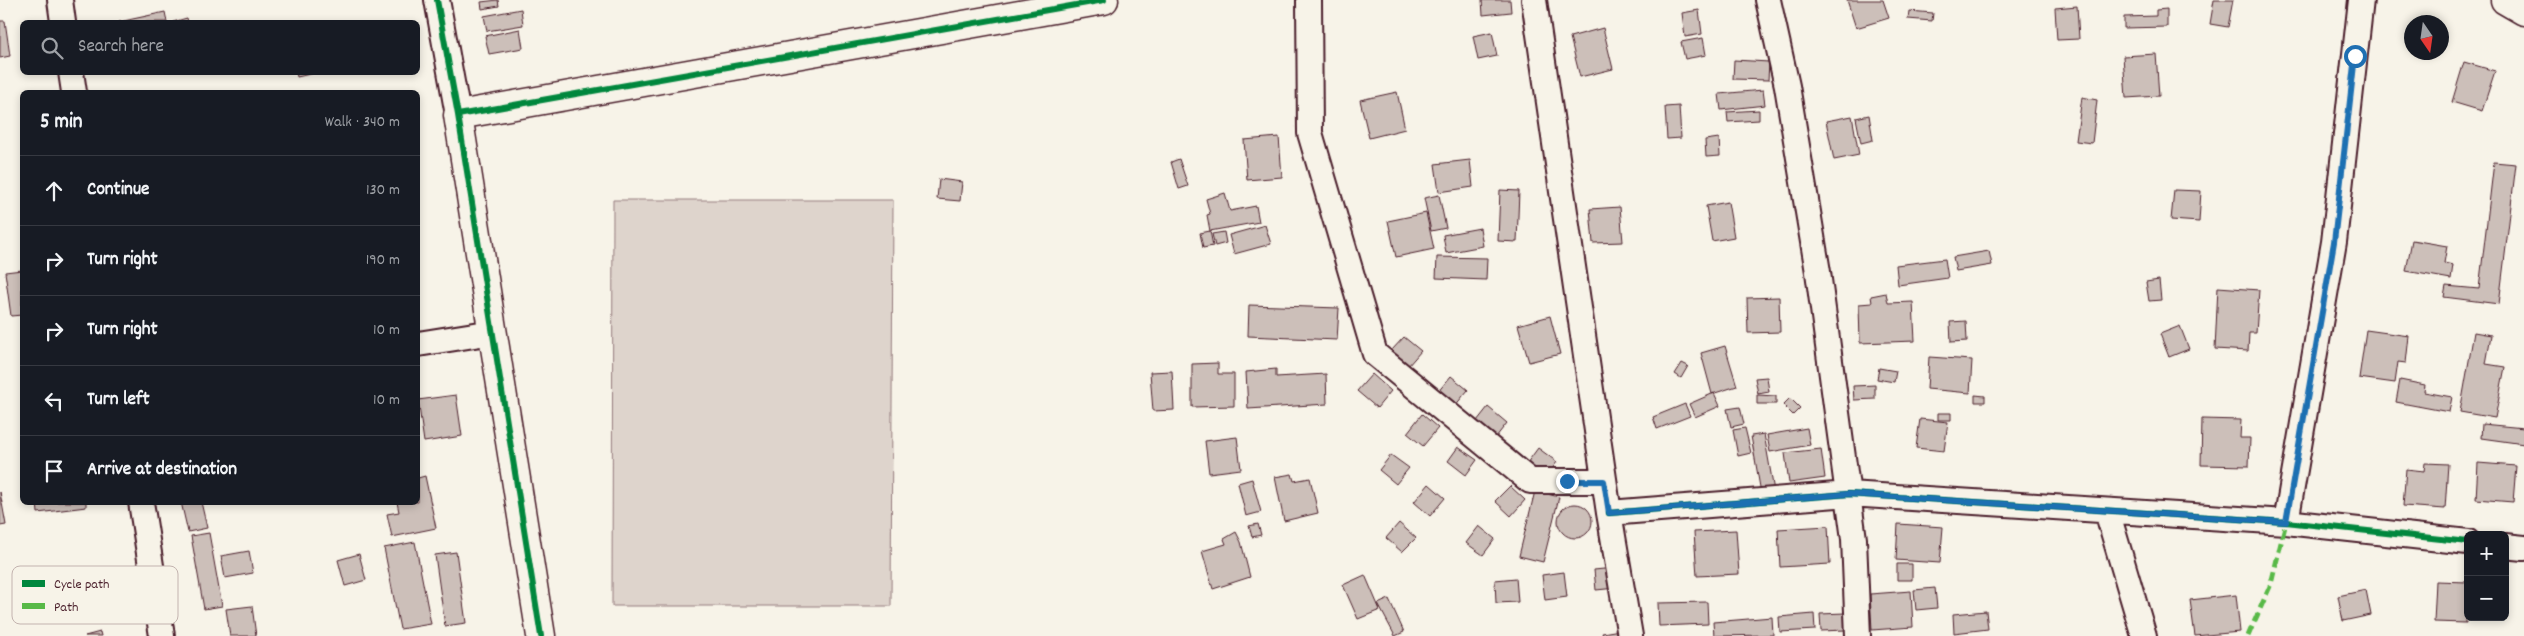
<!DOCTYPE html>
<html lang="en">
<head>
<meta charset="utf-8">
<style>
	:root { --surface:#171b24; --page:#242831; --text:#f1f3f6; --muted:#9ea1a6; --line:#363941 }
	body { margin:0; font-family:Dekko,sans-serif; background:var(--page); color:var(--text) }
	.controls { position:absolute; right:15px; bottom:15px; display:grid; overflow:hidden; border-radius:8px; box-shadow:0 2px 8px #0003 }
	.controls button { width:45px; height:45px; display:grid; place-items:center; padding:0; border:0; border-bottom:1px solid var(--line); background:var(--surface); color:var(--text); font:25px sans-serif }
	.compass { position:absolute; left:2404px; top:15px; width:45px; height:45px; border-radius:50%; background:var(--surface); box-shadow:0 2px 8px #0003; rotate:167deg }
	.stop { position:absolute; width:15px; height:15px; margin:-11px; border:4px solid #1f6fb2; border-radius:50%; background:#fff }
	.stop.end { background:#1f6fb2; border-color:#fff; box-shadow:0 1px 5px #0008 }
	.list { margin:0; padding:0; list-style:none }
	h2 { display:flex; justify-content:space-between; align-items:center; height:65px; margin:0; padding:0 20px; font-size:21px }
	h2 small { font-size:16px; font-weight:400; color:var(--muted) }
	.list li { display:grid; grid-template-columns:32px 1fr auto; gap:15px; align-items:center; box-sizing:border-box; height:70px; padding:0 20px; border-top:1px solid var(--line) }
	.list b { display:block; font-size:19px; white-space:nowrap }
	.list em { font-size:16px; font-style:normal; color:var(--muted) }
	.icon { flex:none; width:28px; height:28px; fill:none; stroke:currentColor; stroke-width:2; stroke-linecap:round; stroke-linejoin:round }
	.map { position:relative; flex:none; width:2524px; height:636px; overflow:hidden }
	.search { position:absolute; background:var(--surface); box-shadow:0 2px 8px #0003; left:20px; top:20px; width:400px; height:55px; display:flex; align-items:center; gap:12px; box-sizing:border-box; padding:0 18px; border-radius:8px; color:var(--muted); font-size:19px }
	.panel { position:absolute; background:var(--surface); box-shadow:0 2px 8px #0003; left:20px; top:90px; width:400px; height:415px; border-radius:8px }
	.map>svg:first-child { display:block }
	.green { fill:#ded4cc; stroke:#947a7c }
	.building { fill:#ccbfb9; stroke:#4a1f2b }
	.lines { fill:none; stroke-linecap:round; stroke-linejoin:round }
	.minor-casing { stroke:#4a1f2b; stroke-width:28 }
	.tertiary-casing { stroke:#4a1f2b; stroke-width:31 }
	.minor { stroke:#f7f3e8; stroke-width:24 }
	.tertiary { stroke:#f7f3e8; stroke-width:28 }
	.quiet { stroke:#58b947; stroke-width:5; stroke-dasharray:10 5; stroke-linecap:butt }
	.cycleway-casing { stroke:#f7f3e8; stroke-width:9 }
	.cycleway { stroke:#00873e; stroke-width:6 }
	.route { stroke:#1f6fb2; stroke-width:6 }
	.key { fill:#f7f3e8; stroke:#c3b3af; stroke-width:1 }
	.key-label { font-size:14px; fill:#4a1f2b }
</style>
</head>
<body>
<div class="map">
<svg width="2524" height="636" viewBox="0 0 2524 636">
	<rect width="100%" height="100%" fill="#f7f3e8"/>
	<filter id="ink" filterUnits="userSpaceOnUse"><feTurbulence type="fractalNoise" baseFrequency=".02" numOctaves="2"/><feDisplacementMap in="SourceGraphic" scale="10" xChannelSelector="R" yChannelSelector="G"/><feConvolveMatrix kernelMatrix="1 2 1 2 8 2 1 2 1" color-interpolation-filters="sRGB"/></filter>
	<g filter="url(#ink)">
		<path class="green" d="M613,200H893L891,606H612Z"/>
		<path class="building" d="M498,0L499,6L482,9L481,2Z
			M1482,0H1510L1511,12L1483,15Z
			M1847,0H1883L1889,18L1856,28Z
			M2214,0H2233L2228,27L2210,24Z
			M2077,6L2079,39L2057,40L2055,8Z
			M521,9L523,25L487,31L484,16Z
			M2167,9V27L2124,28V17L2156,16V10Z
			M1699,10L1702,34L1685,37L1682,13Z
			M1909,11L1933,13L1932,21L1908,19Z
			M165,12L167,22H119Z
			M187,18L188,22H173Z
			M0,21H5L10,56L0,58Z
			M1603,28L1613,69L1580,77L1570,37Z
			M520,29L523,48L489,54L485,36Z
			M1492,32L1497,56L1478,60L1473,36Z
			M1703,38L1706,55L1685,59L1681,42Z
			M2156,54L2159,96L2126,98L2123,56Z
			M1734,60L1769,62L1768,80L1733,79Z
			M2464,62L2495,71L2482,111L2452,102Z
			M296,72H319L297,77Z
			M1763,90L1765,105L1721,110L1719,94Z
			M1397,92L1405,129L1369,138L1360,100Z
			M2082,97L2097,100L2092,143L2076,141Z
			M1679,106L1681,138L1667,139L1665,107Z
			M1759,110V120L1728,122L1727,112Z
			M1869,115L1873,140L1861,143L1856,118Z
			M1852,116L1859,155L1834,160L1826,121Z
			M1279,137L1282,177L1247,180L1244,140Z
			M1719,138L1720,156L1706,157L1705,140Z
			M1179,159L1188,186L1179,189L1171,162Z
			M1470,160L1473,187L1439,192L1435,164Z
			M2494,162L2516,164L2499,304L2444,297L2446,286L2479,289Z
			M939,179L962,182L960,201L937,199Z
			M1500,190L1519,191L1517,242L1498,241Z
			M2174,190L2201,191L2199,222L2171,220Z
			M1225,193L1230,211L1256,206L1259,222L1210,231L1207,215L1210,214L1206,199Z
			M1439,195L1446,228L1431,231L1424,198Z
			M1728,202L1734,237L1712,241L1706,206Z
			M1620,207L1623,242L1593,243L1590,209Z
			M1426,213L1434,249L1396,257L1388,221Z
			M1265,225L1271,244L1234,254L1229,235Z
			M1480,228L1483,246L1446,253L1443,235Z
			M1210,231L1213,246L1203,248L1200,233Z
			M1224,232L1226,243L1215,246L1212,234Z
			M2412,240L2447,246L2444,263L2453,265L2451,279L2406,271Z
			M1989,251L1992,265L1956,271L1953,257Z
			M1437,257L1487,258L1486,280L1436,278Z
			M1945,259L1948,278L1898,285L1896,265Z
			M22,270V315L11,316L5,272Z
			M2159,280L2161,300L2149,301L2146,282Z
			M2218,287L2259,290L2256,333H2249L2248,351L2215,349Z
			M1886,293L1888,303L1913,302L1915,341L1860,343L1859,304L1872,303L1871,296Z
			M1779,297L1780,332L1748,333L1747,298Z
			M1249,305L1339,308L1337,340L1248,336Z
			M1550,316L1560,354L1529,362L1518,325Z
			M1966,321L1967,341L1951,342L1950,322Z
			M2180,326L2189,349L2169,357L2160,334Z
			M2366,330L2409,336L2406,363L2398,362L2395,383L2359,378Z
			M2474,332L2491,335L2486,364L2505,367L2495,418L2460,412Z
			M1404,337L1421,351L1408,366L1391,351Z
			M1725,346L1737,386L1712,394L1701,353Z
			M1929,357L1972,360L1970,393L1927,389Z
			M1218,363V374H1234V406L1192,407V364Z
			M1682,363L1688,366L1681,378L1675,374Z
			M1879,368L1896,371L1894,382L1877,379Z
			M1276,369V377L1326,374L1327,404L1248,409L1246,372Z
			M1172,371L1174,410L1153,411L1150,372Z
			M1372,374L1391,391L1377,408L1357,391Z
			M1451,376L1468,390L1454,407L1437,393Z
			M1767,377L1769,392L1758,394L1755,378Z
			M2400,380L2425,385L2424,392L2452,397L2449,412L2396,402Z
			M1875,385V399L1854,400L1853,386Z
			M1714,393L1720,406L1695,417L1689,404Z
			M456,395L462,436L424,442L418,400Z
			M1757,395L1776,396V404H1757Z
			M1975,395L1985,396V402H1975Z
			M1790,398L1800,408L1793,415L1783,405Z
			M1685,404L1690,416L1657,429L1653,417Z
			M1488,407L1507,423L1496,437L1477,421Z
			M1740,407L1744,424L1731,427L1727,409Z
			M1938,413H1951V420H1938Z
			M1422,414L1438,428L1423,446L1407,433Z
			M1920,419L1948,422L1944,451L1916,448Z
			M2202,419L2241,420L2240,438H2250L2249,466L2201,465Z
			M2482,424L2524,428V444L2481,438Z
			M1745,428L1751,453L1738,456L1733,430Z
			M1807,428L1810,445L1770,452L1767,435Z
			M1764,434L1774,491L1761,493L1751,436Z
			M1237,437L1241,469L1209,473L1205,441Z
			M1458,447L1477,460L1466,475L1448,461Z
			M1538,448L1557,462L1546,477L1527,463Z
			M1821,449L1825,478L1789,483L1785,453Z
			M1391,455L1409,468L1396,484L1379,470Z
			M2425,463L2448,464L2445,509L2403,506L2406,469L2424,471Z
			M2478,463L2516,466L2513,502L2476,499Z
			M1292,474L1294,481L1310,478L1318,513L1284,521L1275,477Z
			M425,476L436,528L392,537L387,514L399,512L397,502H418V478Z
			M1252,479L1261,512L1246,516L1238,483Z
			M1429,484L1445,498L1430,516L1414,502Z
			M1510,486L1525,500L1511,516L1495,501Z
			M1535,491L1559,497L1543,562L1519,556Z
			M0,492L6,525L0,526Z
			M37,502H86V507L38,513Z
			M181,502H201L207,528L188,532Z
			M1558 521a17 17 0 1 1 34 0a17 17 0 1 1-34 0Z
			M1399,523L1416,538L1402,552L1386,538Z
			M1258,524L1261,535L1252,537L1249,526Z
			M1898,524L1943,527L1940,563L1896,560Z
			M1479,526L1495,539L1483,555L1466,543Z
			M1828,526L1830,564L1780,567L1778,529Z
			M1736,530L1739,574L1697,576L1694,532Z
			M1610,531L1612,551L1601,552L1599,533Z
			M1236,532L1241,542L1250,577L1213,589L1202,551L1226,544L1224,539Z
			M209,533L222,606L204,609L191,536Z
			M415,542L431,624L400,629L384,548Z
			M249,551L253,573L225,578L221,556Z
			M456,552L466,623L445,626L435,555Z
			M359,554L366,580L345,586L338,560Z
			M1897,564H1912V580H1897Z
			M1614,568L1616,588L1596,590L1594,570Z
			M1564,572L1567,597L1545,600L1542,575Z
			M1365,575L1380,610L1358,619L1343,585Z
			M1516,578L1518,602L1496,603L1495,580Z
			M2436,581L2467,582L2466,623L2434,622Z
			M1935,588L1937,608L1916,610L1914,590Z
			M2366,590L2371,615L2343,621L2338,596Z
			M1911,591L1913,627L1872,630L1870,594Z
			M2236,595L2240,632L2195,636L2190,600Z
			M1389,599L1404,632L1395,636L1378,604Z
			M1707,602L1708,624L1659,626L1658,603Z
			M252,606L256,636H230L226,609Z
			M1986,611L1988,629L1954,633L1953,614Z
			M1845,613V630L1821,631L1820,614Z
			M1814,614L1815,630L1780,632L1779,617Z
			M1772,617L1773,635L1714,636L1713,622Z
			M1620,630L1621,636H1603L1602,633Z
			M100,632L101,636H85Z"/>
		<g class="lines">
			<g class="minor-casing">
				<path id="minor" d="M60,0L63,22
					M437,0L458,115
					M1309,0L1310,133L1375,354L1530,481H1604
					M1534,0L1609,513L1630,636
					M1768,0L1787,86L1818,272L1854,539L1858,636
					M71,72L74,92
					M418,344L493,332
					M141,502L162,636
					M2107,511L2144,636
					M1609,513L1849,494L2286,522L2468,542
					M2286,522L2334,242L2361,0
					M2505,546L2524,548"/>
			</g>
			<g class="tertiary-casing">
				<path id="tertiary" d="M2505,0L2524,11
					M541,636L458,115L1104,0"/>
			</g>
			<use href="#minor" class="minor"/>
			<use href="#tertiary" class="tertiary"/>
			<path class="quiet" d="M2248,636L2271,584L2286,522"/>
			<g class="cycleway-casing">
				<path id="cycleway" d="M437,0L458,115L541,636
					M458,115L1104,0
					M1609,513L1849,494L2286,522L2468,542"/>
			</g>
			<use href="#cycleway" class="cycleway"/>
		</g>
	</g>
	<g class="lines" filter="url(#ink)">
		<path class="route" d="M1567,481H1604L1609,513L1848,494L2286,522L2334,242L2355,56"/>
	</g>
	<rect x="12" y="566" width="166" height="58" rx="8" class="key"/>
	<rect x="22" y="580" width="23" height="7" fill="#00873e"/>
	<rect x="22" y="603" width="23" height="6" fill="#58b947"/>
	<g class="key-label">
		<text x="54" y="588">Cycle path</text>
		<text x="54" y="611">Path</text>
	</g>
</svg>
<div class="controls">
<button>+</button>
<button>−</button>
</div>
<svg class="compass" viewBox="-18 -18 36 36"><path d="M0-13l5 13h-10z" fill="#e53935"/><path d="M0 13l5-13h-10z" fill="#9ea1a6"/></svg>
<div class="stop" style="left:2355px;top:56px"></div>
<div class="stop end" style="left:1567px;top:481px"></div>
<div class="search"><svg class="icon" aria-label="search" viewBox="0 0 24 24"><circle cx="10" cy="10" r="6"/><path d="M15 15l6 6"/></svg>Search here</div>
<section class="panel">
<h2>5 min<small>Walk · 340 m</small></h2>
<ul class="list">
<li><svg class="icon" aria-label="ahead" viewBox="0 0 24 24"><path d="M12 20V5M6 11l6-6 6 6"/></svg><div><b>Continue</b></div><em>130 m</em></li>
<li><svg class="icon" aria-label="right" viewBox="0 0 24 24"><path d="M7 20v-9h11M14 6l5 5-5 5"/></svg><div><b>Turn right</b></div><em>190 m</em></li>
<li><svg class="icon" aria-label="right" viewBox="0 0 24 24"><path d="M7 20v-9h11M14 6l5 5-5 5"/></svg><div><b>Turn right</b></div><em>10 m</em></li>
<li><svg class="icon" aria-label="left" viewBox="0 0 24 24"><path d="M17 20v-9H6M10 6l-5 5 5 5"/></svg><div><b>Turn left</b></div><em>10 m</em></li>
<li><svg class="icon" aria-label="arrive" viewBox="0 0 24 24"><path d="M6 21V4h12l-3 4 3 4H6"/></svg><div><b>Arrive at destination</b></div></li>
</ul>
</section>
</div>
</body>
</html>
